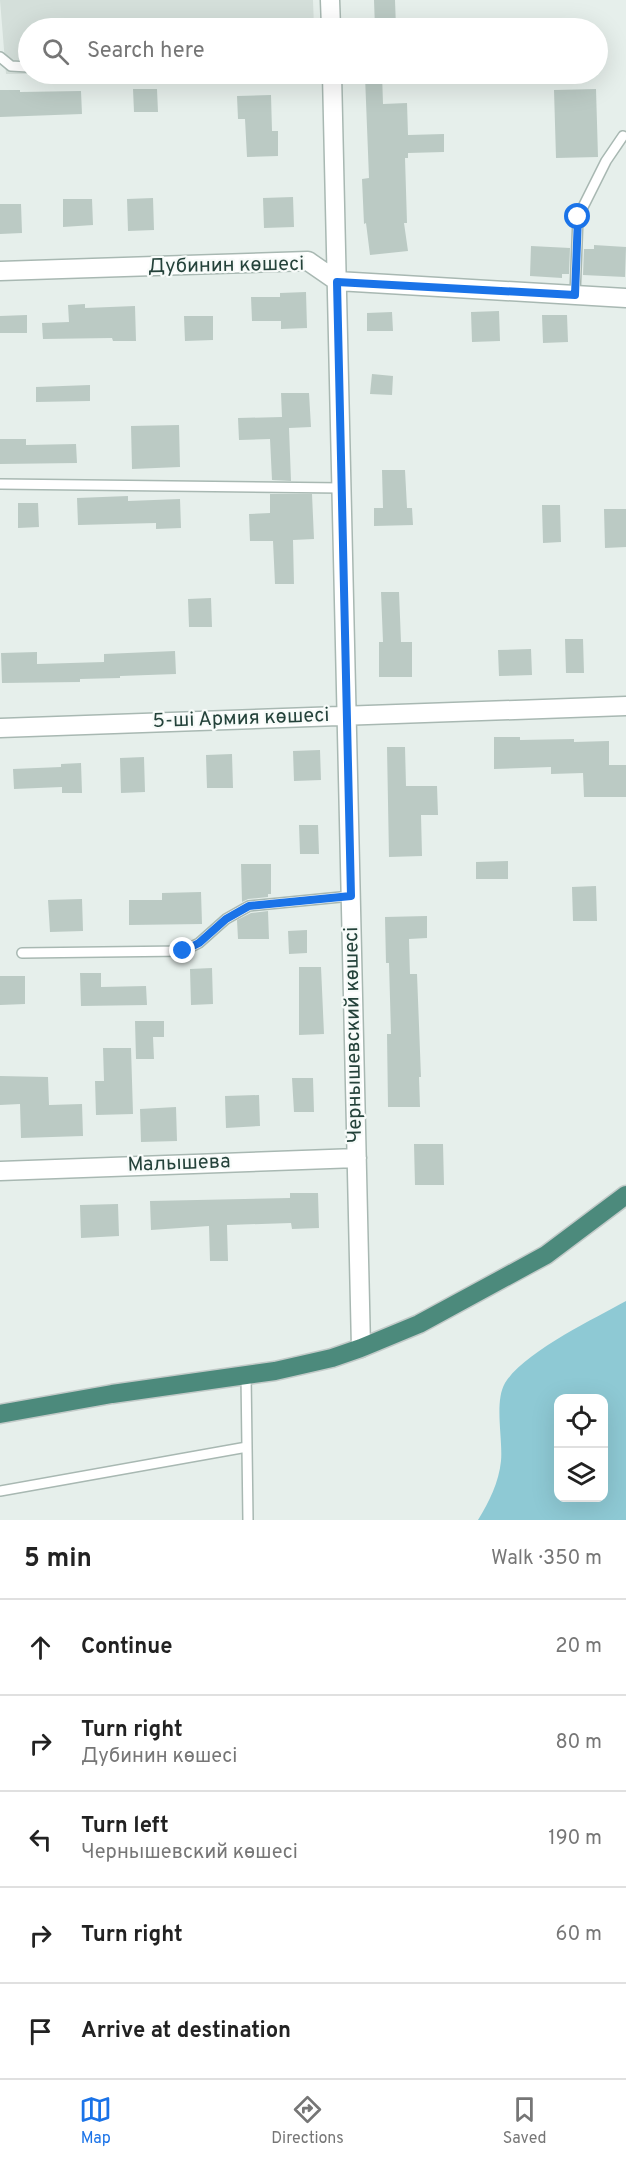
<!DOCTYPE html>
<html lang="en">
<head>
<meta charset="utf-8">
<style>
	:root { --surface:#fff; --page:#f2f2f2; --text:#222; --muted:#767676; --line:#e0e0e0; --accent:#1a73e8 }
	body { margin:0; font-family:Overpass,sans-serif; background:var(--page); color:var(--text) }
	.controls { position:absolute; right:18px; bottom:18px; display:grid; overflow:hidden; border-radius:12px; box-shadow:0 6px 24px #0002 }
	.controls button { width:54px; height:54px; display:grid; place-items:center; padding:0; border:0; border-bottom:2px solid var(--line); background:var(--surface); color:var(--text); font:30px sans-serif }
	.stop { position:absolute; width:18px; height:18px; margin:-14px; border:4px solid #1a73e8; border-radius:50%; background:#fff }
	.stop.end { background:#1a73e8; border-color:#fff; box-shadow:0 2px 6px #0008 }
	.list { margin:0; padding:0; list-style:none }
	h2 { display:flex; justify-content:space-between; align-items:center; height:78px; margin:0; padding:0 24px; font-size:26px }
	h2 small { font-size:20px; font-weight:400; color:var(--muted) }
	.list li { display:grid; grid-template-columns:39px 1fr auto; gap:18px; align-items:center; box-sizing:border-box; height:96px; padding:0 24px; border-top:2px solid var(--line) }
	.list b { display:block; font-size:22px; white-space:nowrap }
	.list p { margin:0; font-size:20px; white-space:nowrap; color:var(--muted) }
	.list em { font-size:20px; font-style:normal; color:var(--muted) }
	.icon { flex:none; width:33px; height:33px; fill:none; stroke:currentColor; stroke-width:2; stroke-linecap:round; stroke-linejoin:round }
	.map { position:relative; flex:none; width:626px; height:1520px; overflow:hidden }
	.search { position:absolute; background:var(--surface); box-shadow:0 6px 24px #0002; left:18px; right:18px; top:18px; height:66px; display:flex; align-items:center; gap:15px; box-sizing:border-box; padding:0 21px; border-radius:33px; color:var(--muted); font-size:22px }
	.sheet { height:558px; background:var(--surface) }
	nav { display:flex; justify-content:space-around; align-items:center; box-sizing:border-box; height:84px; border-top:2px solid var(--line); background:var(--surface); font-size:16px; color:var(--muted) }
	nav a { display:grid; justify-items:center; gap:3px }
	nav .on { color:var(--accent) }
	.map>svg:first-child { display:block }
	.built { fill:#d4dfda }
	.water { fill:#8ec9d4; fill-rule:evenodd }
	.building { fill:#bbcac4 }
	.lines { fill:none; stroke-linecap:round; stroke-linejoin:round }
	.service-casing { stroke:#a8b8b2; stroke-width:12 }
	.minor-casing { stroke:#a8b8b2; stroke-width:21 }
	.trunk-casing { stroke:#c2cac8; stroke-width:21 }
	.service { stroke:#fff; stroke-width:9 }
	.minor { stroke:#fff; stroke-width:18 }
	.trunk { stroke:#4c8a7c; stroke-width:18 }
	.route { stroke:#1a73e8; stroke-width:8 }
	.labels { text-anchor:middle; dominant-baseline:central; stroke-width:4.5; stroke-linejoin:round; paint-order:stroke }
	.street-label { font-size:20px; fill:#24423a; stroke:#f7fbf9 }
</style>
</head>
<body>
<div class="map">
<svg width="626" height="1520" viewBox="0 0 626 1520">
	<rect width="100%" height="100%" fill="#e6efeb"/>
	<path class="built" d="M0,0H313L314,28H28V74H48H6Z"/>
	<path class="water" d="M626,1301V1520H478C489,1502 499,1482 501,1461C503,1439 494,1402 505,1383C524,1352 594,1319 626,1301ZM558,1398H604V1498H558Z"/>
	<path class="building" d="M374,0H395L396,28H375Z
		M366,74H382L383,104L407,103L408,135L444,134V152L408,153V158H405L407,223H404L408,251L370,255L366,223L364,224L362,179L369,178L365,76Z
		M133,89H157L158,112H134Z
		M596,89L598,157L556,158L554,90Z
		M0,90H20V92L81,91L82,114L0,117Z
		M271,95L272,131H278V156L247,157L245,119H238L237,96Z
		M293,197L294,227L264,228L263,198Z
		M153,198L154,230L128,231L127,199Z
		M63,199H92L93,225L63,227Z
		M0,204H21L22,233L0,234Z
		M594,245L626,247L625,277L583,275L584,249H594Z
		M531,246L570,248L569,274H562V278L530,276Z
		M306,292L307,328L281,329V321H252L251,297H280V293Z
		M85,304V308L135,306L136,341H113L112,338L43,339L42,323L69,322L68,305Z
		M499,311L500,341L472,342L471,312Z
		M392,312L393,331H367V313Z
		M27,315V333H0V316Z
		M542,315H567L568,342L543,343Z
		M184,316H213V340L185,341Z
		M372,374L393,376L392,395L370,394Z
		M90,385V401L36,402V387Z
		M281,393H309L311,427L289,428L291,481L272,480L270,439L239,440L238,418L282,417Z
		M179,425L180,467L132,469L131,426Z
		M0,439H26V445L76,444L77,463L0,464Z
		M382,470H405L407,508H412L413,525L374,526V508H383Z
		M270,494H312L314,539L293,540L294,584H275L273,541H250L249,514L270,513Z
		M128,496V501L180,499L181,528L156,529V523L78,525L77,498Z
		M18,503H38L39,527L18,528Z
		M542,505H560L561,542L543,543Z
		M604,509H626V547L605,548Z
		M381,592H399L401,642H412V677H379V642H383Z
		M211,598L212,627H189L188,599Z
		M565,639H583L584,673H566Z
		M531,649L532,675L499,676L498,650Z
		M175,651L176,674L120,676V678L80,679V682L2,683L1,653L37,652V664L104,662V654Z
		M494,737H520V740L574,739V742L609,741V765H626V797H584L583,773L551,774V767L494,769Z
		M387,747H405L406,786H437L438,815H421L422,856L389,857Z
		M320,750L321,780L294,781L293,751Z
		M232,754L233,788H207L206,755Z
		M144,757L145,792L121,793L120,758Z
		M81,763L82,793H62V787L14,789L13,769L61,767V764Z
		M299,825H318L319,854H300Z
		M508,861V879H476V862Z
		M241,864H271V894H268V897L248,899L242,902Z
		M596,886L597,921H573L572,887Z
		M201,892L202,924L129,925V900H162V893Z
		M82,899L83,931L50,932L48,900Z
		M268,911L269,939H238L237,920L251,913Z
		M427,916V938L409,939L410,974H417L421,1077H419L420,1107H388L387,1034H391L389,963H386L385,917Z
		M307,930V953L289,954L288,931Z
		M299,967H321L324,1034L299,1035Z
		M212,968L213,1004L191,1005L190,969Z
		M80,973H101V987L146,986L147,1005L81,1006Z
		M0,976H25V1004L0,1005Z
		M135,1021H164V1037H153L154,1059H136Z
		M103,1048H131L133,1114L96,1115L95,1081H104Z
		M0,1076L48,1077L49,1105L82,1104L83,1136L21,1138L20,1104L0,1105Z
		M292,1078H313L314,1112H294Z
		M259,1095L260,1126L226,1128L225,1096Z
		M176,1107L177,1141L141,1142L140,1109Z
		M414,1144H443L444,1185H415Z
		M290,1193H318L319,1228L292,1229L291,1223L227,1225L228,1261H210L209,1226L151,1230L150,1201L290,1198Z
		M118,1204L119,1236L81,1238L80,1205Z"/>
	<g class="lines">
		<g class="service-casing">
			<path id="service" d="M0,57L11,66L28,67
				M575,295L578,217L606,161L623,136
				M0,484L342,488
				M22,953L183,951L199,943L226,919L249,906L351,896
				M246,1374L248,1520
				M0,1491L247,1447"/>
		</g>
		<g class="minor-casing">
			<path id="minor" d="M330,0L331,28
				M332,74L361,1348
				M0,271L308,261L337,281L626,298
				M0,728L626,706
				M0,1171L357,1158"/>
		</g>
		<g class="trunk-casing">
			<path id="trunk" d="M0,1414L112,1394L275,1371L332,1358L361,1348L419,1324L546,1255L626,1195"/>
		</g>
		<use href="#service" class="service"/>
		<use href="#minor" class="minor"/>
		<use href="#trunk" class="trunk"/>
	</g>
	<g class="lines">
		<path class="route" d="M183,951L199,943L226,919L249,906L351,896L337,282L575,295L578,217"/>
	</g>
	<g class="labels">
		<g class="street-label">
			<text transform="translate(226 266) rotate(-1)">Дубинин көшесі</text>
			<text transform="translate(241 719) rotate(-2)">5-ші Армия көшесі</text>
			<text transform="translate(354 1035) rotate(-91)">Чернышевский көшесі</text>
			<text transform="translate(179 1164) rotate(-2)">Малышева</text>
		</g>
	</g>
</svg>
<div class="controls">
<button><svg class="icon" aria-label="locate" viewBox="0 0 24 24"><circle cx="12" cy="12" r="6"/><path d="M12 2v4M12 18v4M2 12h4M18 12h4"/></svg></button>
<button><svg class="icon" aria-label="layers" viewBox="0 0 24 24"><path d="M12 4l9 5-9 5-9-5zM3 14l9 5 9-5"/></svg></button>
</div>
<div class="stop" style="left:578px;top:217px"></div>
<div class="stop end" style="left:183px;top:951px"></div>
<div class="search"><svg class="icon" aria-label="search" viewBox="0 0 24 24"><circle cx="10" cy="10" r="6"/><path d="M15 15l6 6"/></svg>Search here</div>
</div>
<section class="sheet">
<h2>5 min<small>Walk · 350 m</small></h2>
<ul class="list">
<li><svg class="icon" aria-label="ahead" viewBox="0 0 24 24"><path d="M12 20V5M6 11l6-6 6 6"/></svg><div><b>Continue</b></div><em>20 m</em></li>
<li><svg class="icon" aria-label="right" viewBox="0 0 24 24"><path d="M7 20v-9h11M14 6l5 5-5 5"/></svg><div><b>Turn right</b><p>Дубинин көшесі</p></div><em>80 m</em></li>
<li><svg class="icon" aria-label="left" viewBox="0 0 24 24"><path d="M17 20v-9H6M10 6l-5 5 5 5"/></svg><div><b>Turn left</b><p>Чернышевский көшесі</p></div><em>190 m</em></li>
<li><svg class="icon" aria-label="right" viewBox="0 0 24 24"><path d="M7 20v-9h11M14 6l5 5-5 5"/></svg><div><b>Turn right</b></div><em>60 m</em></li>
<li><svg class="icon" aria-label="arrive" viewBox="0 0 24 24"><path d="M6 21V4h12l-3 4 3 4H6"/></svg><div><b>Arrive at destination</b></div></li>
</ul>
</section>
<nav>
<a class="on"><svg class="icon" aria-label="map" viewBox="0 0 24 24"><path d="M3 6l6-2 6 2 6-2v14l-6 2-6-2-6 2zM9 4v14M15 6v14"/></svg>Map</a>
<a><svg class="icon" aria-label="directions" viewBox="0 0 24 24"><path d="M12 3l9 9-9 9-9-9zM9 14v-3h6M13 9l2 2-2 2"/></svg>Directions</a>
<a><svg class="icon" aria-label="saved" viewBox="0 0 24 24"><path d="M7 4h10v16l-5-4-5 4z"/></svg>Saved</a>
</nav>
</body>
</html>
